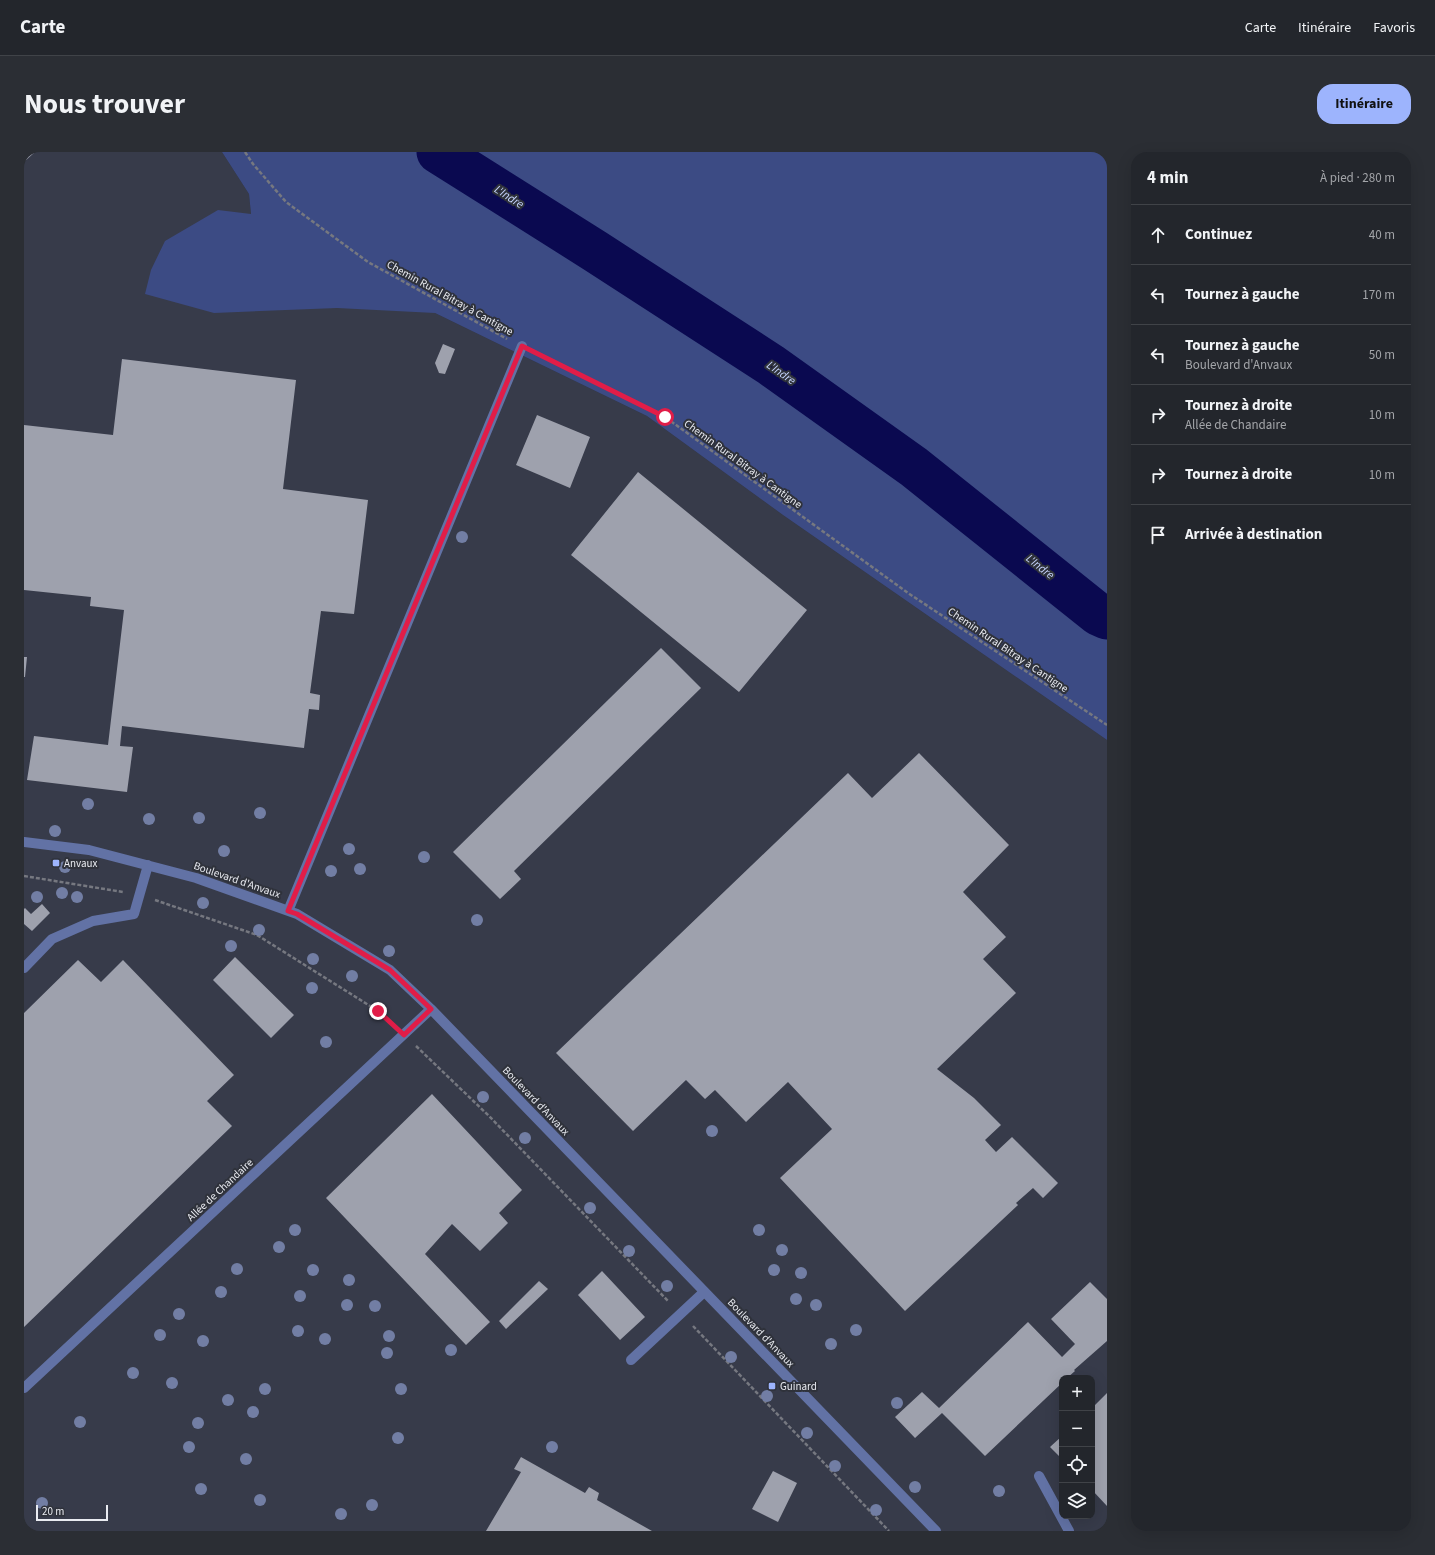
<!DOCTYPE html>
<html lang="fr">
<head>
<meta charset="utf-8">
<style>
	:root { --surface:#23262c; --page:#2b2e34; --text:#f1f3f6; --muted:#a3a5a9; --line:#404348; --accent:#9db4fd }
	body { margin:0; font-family:"Source Sans 3",sans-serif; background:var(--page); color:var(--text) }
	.controls { position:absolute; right:12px; bottom:12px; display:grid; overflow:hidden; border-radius:8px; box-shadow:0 4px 16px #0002 }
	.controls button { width:36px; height:36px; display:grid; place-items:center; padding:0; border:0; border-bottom:1px solid var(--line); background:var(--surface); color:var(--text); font:20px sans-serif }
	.scale { position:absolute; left:12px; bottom:10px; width:72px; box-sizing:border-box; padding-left:4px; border:2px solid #e9ebf1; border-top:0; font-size:11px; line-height:14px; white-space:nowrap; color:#e9ebf1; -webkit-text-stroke:3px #2f323b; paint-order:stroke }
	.stop { position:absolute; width:12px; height:12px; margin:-9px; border:3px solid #e11d48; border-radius:50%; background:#fff }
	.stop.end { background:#e11d48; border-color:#fff; box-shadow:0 1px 4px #0008 }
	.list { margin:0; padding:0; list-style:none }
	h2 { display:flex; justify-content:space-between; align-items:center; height:52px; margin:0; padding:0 16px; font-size:17px }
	h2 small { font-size:13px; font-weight:400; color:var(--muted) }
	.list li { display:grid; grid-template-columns:26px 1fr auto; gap:12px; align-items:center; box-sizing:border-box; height:60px; padding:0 16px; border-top:1px solid var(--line) }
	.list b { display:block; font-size:15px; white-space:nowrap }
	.list p { margin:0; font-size:13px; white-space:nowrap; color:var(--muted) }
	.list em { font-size:13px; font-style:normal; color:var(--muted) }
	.icon { flex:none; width:22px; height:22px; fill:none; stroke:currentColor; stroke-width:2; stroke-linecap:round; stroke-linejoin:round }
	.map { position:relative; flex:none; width:1083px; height:1379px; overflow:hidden; border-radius:16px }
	header { display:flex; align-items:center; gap:24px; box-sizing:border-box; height:56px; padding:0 20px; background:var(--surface); border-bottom:1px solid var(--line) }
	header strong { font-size:19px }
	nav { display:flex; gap:22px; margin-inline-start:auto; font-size:14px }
	.intro { display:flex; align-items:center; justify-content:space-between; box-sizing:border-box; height:96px; padding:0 24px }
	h1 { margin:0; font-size:28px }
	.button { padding:10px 18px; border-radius:16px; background:var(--accent); color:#111; font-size:14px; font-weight:700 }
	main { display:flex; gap:24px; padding:0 24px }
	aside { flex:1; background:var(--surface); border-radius:16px; box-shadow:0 4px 16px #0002 }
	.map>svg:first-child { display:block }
	.built { fill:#373b4a; fill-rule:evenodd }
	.green { fill:#3c4b84 }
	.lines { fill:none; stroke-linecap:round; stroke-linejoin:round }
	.river { stroke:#0a0950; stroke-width:43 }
	.building { fill:#9ea1ad }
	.path { stroke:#767880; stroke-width:2.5; stroke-dasharray:4 2; stroke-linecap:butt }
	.minor { stroke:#6272a5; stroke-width:10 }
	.tree { fill:#727ea4 }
	.route { stroke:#e11d48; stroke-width:5 }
	.poi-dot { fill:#9db4fd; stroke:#2f323b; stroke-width:1.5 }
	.labels { text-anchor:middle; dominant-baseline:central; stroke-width:4; stroke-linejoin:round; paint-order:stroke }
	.street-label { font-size:11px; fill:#e9ebf1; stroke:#2f323b }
	.poi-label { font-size:11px; fill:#e9ebf1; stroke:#2f323b; text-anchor:start }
	.water-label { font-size:12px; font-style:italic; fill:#c6d4fe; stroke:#2f323b }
</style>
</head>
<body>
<header>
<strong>Carte</strong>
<nav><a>Carte</a><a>Itinéraire</a><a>Favoris</a></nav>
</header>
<div class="intro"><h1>Nous trouver</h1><a class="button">Itinéraire</a></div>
<main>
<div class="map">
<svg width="1083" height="1379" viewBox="0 0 1083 1379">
	<rect width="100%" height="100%" fill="#2f323b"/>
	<path class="built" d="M0,0H198L225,42L228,72L623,264L759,363L1083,588V1379H0ZM1038,1226H1068V1364H1038Z"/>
	<path class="green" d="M198,0H1083V588L759,363L623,264L411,161L313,156L190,161L121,142L127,118L141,89L194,58L227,62L225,42Z"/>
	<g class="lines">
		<path class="river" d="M414,0L571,99L747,213L890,315L1074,462L1083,466"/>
	</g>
	<path class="building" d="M0,0H11L0,10Z
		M419,192L431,197L421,222L415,221L411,211Z
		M98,207L272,228L259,337L344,348L330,462L297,459L286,541L296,543L295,558L285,557L280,596L98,574L96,594L109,595L103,640L3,628L10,584L84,593L100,458L66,454L67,445L0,438V273L89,283Z
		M513,263L566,285L546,336L492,313Z
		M614,320L783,458L715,540L547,403Z
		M637,496L677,536L490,719L497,727L476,747L429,700Z
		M0,505H3L1,525H0Z
		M895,601L985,693L939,740L982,785L959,807L992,841L913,917L950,946L977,973L961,988L972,1000L988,985L1034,1031L1019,1046L1009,1036L992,1051L994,1053L881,1159L756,1026L808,977L764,930L722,970L691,938L681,947L662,928L609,979L532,901L824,621L848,646Z
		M18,752L26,761L8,779L0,772V757L1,756L7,762Z
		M211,805L270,863L247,886L189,828Z
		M54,808L77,830L99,808L210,923L183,949L208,974L0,1175V861Z
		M408,942L498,1038L475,1061L484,1071L456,1099L428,1072L401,1102L466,1170L442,1193L302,1046Z
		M578,1119L621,1165L596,1188L554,1143Z
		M515,1129L524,1137L482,1177L475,1169Z
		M1066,1130L1083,1147V1189L1050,1218L1051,1219L1043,1226H1038V1231L961,1304L918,1261L891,1286L871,1265L898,1240L915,1256L1004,1170L1038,1205L1051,1192L1027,1167Z
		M1083,1241V1354L1068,1338V1256Z
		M1038,1284V1307L1026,1295Z
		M497,1305L561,1341L565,1335L575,1341L573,1348L628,1379H462L497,1320L490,1317Z
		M749,1319L773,1331L754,1370L728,1357Z"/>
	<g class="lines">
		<path class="path" d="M221,0L229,12L262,50L344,110L483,187
			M513,202L641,265L884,441L1083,573
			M0,724L99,740
			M131,748L233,783L354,859L368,871
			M392,894L465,964L644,1149
			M669,1174L865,1379"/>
		<path class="minor" d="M0,690L65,698L172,726L273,762L366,818L407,857L912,1379
			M264,759L498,194
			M0,816L28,787L69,769L110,762L124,713
			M607,1208L680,1140
			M0,1236L407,857
			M1015,1324L1045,1379"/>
	</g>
	<g class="tree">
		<circle cx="438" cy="385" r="6"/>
		<circle cx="64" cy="652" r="6"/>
		<circle cx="236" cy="661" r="6"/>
		<circle cx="175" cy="666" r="6"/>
		<circle cx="125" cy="667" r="6"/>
		<circle cx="31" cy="679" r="6"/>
		<circle cx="325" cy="697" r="6"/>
		<circle cx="200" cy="699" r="6"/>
		<circle cx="400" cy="705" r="6"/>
		<circle cx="41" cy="715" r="6"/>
		<circle cx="336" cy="717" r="6"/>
		<circle cx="307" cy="719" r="6"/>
		<circle cx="38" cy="741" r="6"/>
		<circle cx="13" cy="745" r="6"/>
		<circle cx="53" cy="745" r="6"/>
		<circle cx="179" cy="751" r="6"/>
		<circle cx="453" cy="768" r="6"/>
		<circle cx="235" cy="778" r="6"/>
		<circle cx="207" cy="794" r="6"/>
		<circle cx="365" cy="799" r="6"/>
		<circle cx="289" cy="807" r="6"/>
		<circle cx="328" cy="824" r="6"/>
		<circle cx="288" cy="836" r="6"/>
		<circle cx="302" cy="890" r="6"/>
		<circle cx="459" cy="945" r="6"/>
		<circle cx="688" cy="979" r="6"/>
		<circle cx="501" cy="986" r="6"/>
		<circle cx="566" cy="1056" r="6"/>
		<circle cx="271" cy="1078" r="6"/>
		<circle cx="735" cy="1078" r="6"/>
		<circle cx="255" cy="1095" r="6"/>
		<circle cx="758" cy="1098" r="6"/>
		<circle cx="605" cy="1099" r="6"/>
		<circle cx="213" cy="1117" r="6"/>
		<circle cx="289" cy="1118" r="6"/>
		<circle cx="750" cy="1118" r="6"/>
		<circle cx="777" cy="1121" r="6"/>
		<circle cx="325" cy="1128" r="6"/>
		<circle cx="643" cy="1134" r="6"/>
		<circle cx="197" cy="1140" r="6"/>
		<circle cx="276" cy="1144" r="6"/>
		<circle cx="772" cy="1147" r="6"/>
		<circle cx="323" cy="1153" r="6"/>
		<circle cx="792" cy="1153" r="6"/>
		<circle cx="351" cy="1154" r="6"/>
		<circle cx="155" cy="1162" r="6"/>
		<circle cx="832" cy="1178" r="6"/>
		<circle cx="274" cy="1179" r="6"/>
		<circle cx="136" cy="1183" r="6"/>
		<circle cx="365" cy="1184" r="6"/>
		<circle cx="301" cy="1187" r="6"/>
		<circle cx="179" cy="1189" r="6"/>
		<circle cx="807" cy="1192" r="6"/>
		<circle cx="427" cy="1198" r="6"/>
		<circle cx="363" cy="1201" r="6"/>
		<circle cx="707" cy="1205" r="6"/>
		<circle cx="109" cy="1221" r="6"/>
		<circle cx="148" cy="1231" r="6"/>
		<circle cx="241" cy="1237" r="6"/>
		<circle cx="377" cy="1237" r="6"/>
		<circle cx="743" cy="1244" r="6"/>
		<circle cx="204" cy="1248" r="6"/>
		<circle cx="873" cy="1251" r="6"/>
		<circle cx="229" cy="1260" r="6"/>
		<circle cx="56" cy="1270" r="6"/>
		<circle cx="174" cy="1271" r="6"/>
		<circle cx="783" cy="1281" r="6"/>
		<circle cx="374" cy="1286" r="6"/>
		<circle cx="165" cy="1295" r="6"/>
		<circle cx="528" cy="1295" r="6"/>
		<circle cx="222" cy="1307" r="6"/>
		<circle cx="811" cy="1314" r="6"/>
		<circle cx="891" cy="1335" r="6"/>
		<circle cx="177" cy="1337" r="6"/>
		<circle cx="975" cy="1339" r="6"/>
		<circle cx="236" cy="1348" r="6"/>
		<circle cx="18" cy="1351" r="6"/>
		<circle cx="348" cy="1353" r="6"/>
		<circle cx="852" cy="1358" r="6"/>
		<circle cx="317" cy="1362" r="6"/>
	</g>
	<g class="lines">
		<path class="route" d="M354,859L380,883L407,857L366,818L273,762L264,759L498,194L641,265"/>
	</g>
	<g class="poi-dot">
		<rect x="28" y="707" width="8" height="8" rx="2"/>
		<rect x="744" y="1230" width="8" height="8" rx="2"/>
	</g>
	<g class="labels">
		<g class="street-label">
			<text transform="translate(426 146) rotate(29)">Chemin Rural Bitray à Cantigne</text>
			<text transform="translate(719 312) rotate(36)">Chemin Rural Bitray à Cantigne</text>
			<text transform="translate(984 498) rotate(34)">Chemin Rural Bitray à Cantigne</text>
			<text transform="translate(213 728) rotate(19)">Boulevard d'Anvaux</text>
			<text transform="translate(512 949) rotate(46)">Boulevard d'Anvaux</text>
			<text transform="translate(196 1038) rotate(-43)">Allée de Chandaire</text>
			<text transform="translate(737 1181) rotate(46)">Boulevard d'Anvaux</text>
		</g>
		<g class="poi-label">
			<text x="40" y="711">Anvaux</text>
			<text x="756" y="1234">Guinard</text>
		</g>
		<g class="water-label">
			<text transform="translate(485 45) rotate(33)">L'Indre</text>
			<text transform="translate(757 221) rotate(35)">L'Indre</text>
			<text transform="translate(1016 415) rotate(38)">L'Indre</text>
		</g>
	</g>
</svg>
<div class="controls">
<button>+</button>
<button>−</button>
<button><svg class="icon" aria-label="locate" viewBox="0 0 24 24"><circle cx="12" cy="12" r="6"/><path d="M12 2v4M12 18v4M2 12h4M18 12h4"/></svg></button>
<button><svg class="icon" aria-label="layers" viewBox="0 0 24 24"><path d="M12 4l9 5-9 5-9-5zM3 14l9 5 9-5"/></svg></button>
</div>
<div class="scale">20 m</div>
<div class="stop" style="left:641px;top:265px"></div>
<div class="stop end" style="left:354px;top:859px"></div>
</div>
<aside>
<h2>4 min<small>À pied · 280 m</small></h2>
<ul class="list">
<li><svg class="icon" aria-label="ahead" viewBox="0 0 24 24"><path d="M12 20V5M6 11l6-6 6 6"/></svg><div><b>Continuez</b></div><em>40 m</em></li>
<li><svg class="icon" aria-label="left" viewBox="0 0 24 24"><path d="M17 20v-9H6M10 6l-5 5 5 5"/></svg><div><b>Tournez à gauche</b></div><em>170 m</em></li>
<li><svg class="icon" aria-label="left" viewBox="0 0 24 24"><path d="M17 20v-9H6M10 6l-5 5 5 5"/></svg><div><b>Tournez à gauche</b><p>Boulevard d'Anvaux</p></div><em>50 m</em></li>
<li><svg class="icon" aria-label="right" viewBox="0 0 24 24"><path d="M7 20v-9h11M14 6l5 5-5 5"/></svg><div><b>Tournez à droite</b><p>Allée de Chandaire</p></div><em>10 m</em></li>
<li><svg class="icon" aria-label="right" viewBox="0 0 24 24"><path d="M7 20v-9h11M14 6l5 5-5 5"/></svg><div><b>Tournez à droite</b></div><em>10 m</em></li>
<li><svg class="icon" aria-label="arrive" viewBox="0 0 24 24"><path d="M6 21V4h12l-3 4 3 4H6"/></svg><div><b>Arrivée à destination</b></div></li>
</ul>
</aside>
</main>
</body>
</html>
